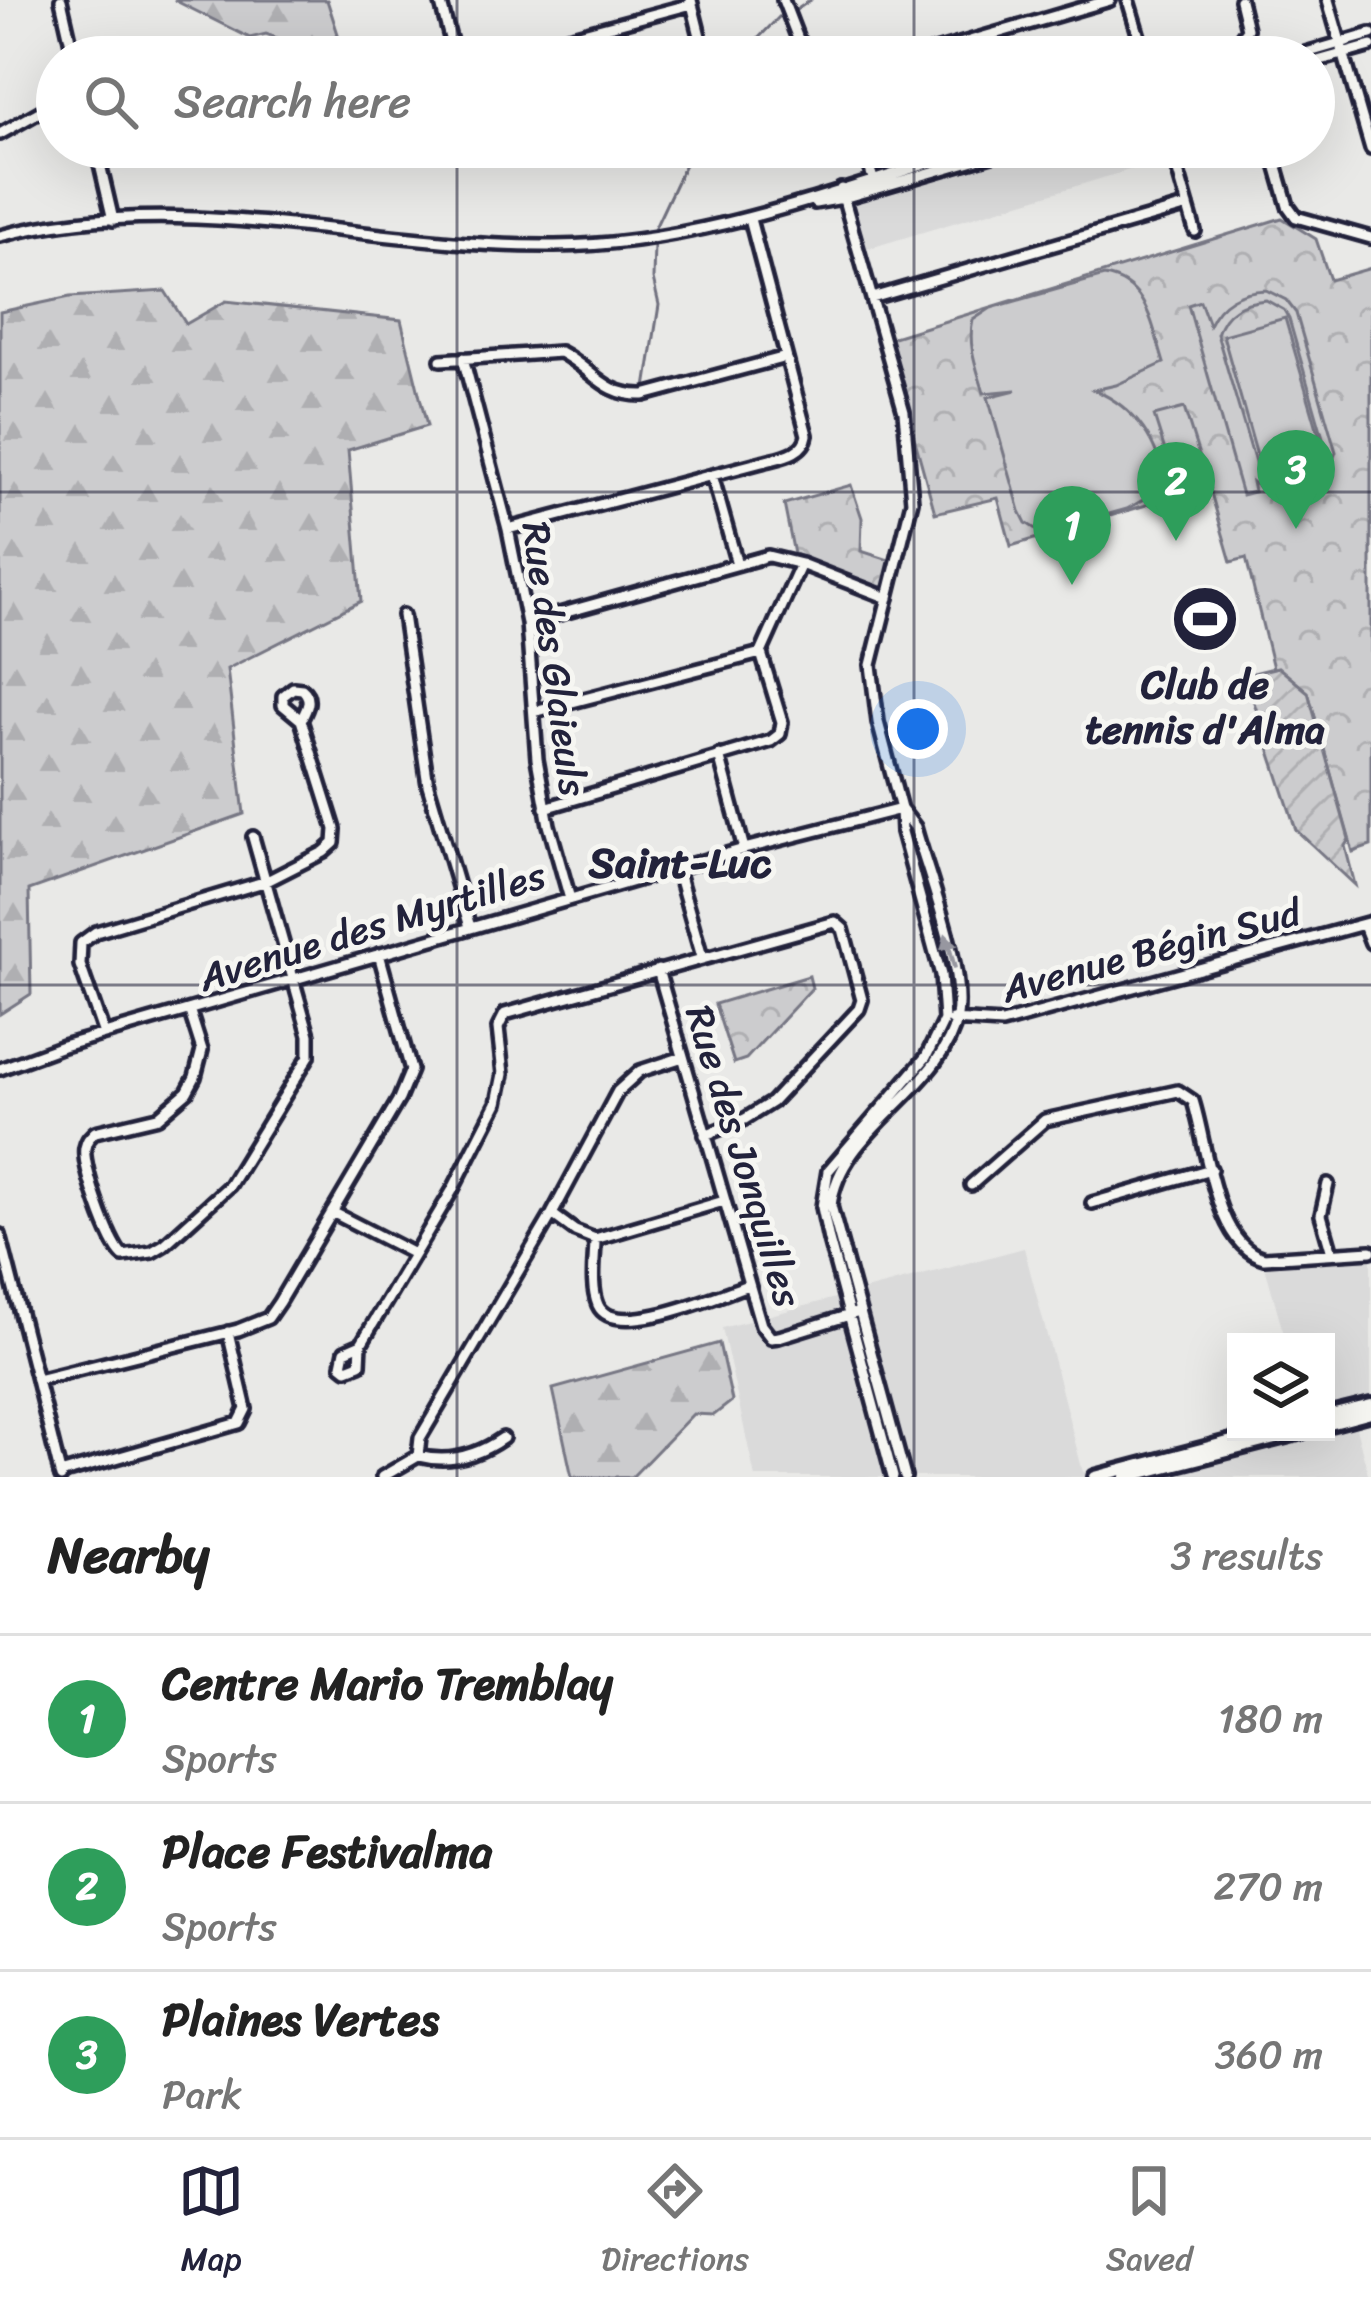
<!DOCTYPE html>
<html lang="en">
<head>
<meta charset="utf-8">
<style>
	:root { --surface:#fff; --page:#f6f6f6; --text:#222; --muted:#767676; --line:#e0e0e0; --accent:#22223b }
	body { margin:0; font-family:Sriracha,sans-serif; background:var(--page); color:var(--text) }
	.controls { position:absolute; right:36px; bottom:36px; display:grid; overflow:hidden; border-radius:0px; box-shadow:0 12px 48px #0002 }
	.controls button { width:108px; height:108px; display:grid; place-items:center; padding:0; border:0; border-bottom:3px solid var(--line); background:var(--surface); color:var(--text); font:60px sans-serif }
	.you { position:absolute; left:918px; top:729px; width:42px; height:42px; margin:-30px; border:9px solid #fff; border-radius:50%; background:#1a73e8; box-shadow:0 0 0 18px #1a73e833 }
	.badge { display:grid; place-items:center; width:78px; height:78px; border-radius:50%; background:var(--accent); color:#fff; font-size:39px; font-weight:700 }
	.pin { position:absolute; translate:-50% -99px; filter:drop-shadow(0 3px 6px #0008) }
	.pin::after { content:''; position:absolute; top:63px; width:42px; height:36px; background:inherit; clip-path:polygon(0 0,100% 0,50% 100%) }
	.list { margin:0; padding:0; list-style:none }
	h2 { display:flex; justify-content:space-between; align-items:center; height:156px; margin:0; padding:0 48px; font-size:51px }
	h2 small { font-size:39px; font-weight:400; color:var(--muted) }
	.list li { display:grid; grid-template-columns:78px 1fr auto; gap:36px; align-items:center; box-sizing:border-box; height:168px; padding:0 48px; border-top:3px solid var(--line) }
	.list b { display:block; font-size:45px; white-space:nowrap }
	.list p { margin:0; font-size:39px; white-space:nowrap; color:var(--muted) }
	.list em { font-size:39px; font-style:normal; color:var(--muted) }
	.icon { flex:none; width:66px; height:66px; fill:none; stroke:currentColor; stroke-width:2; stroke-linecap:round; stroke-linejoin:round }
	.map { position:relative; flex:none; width:1371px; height:1477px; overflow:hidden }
	.search { position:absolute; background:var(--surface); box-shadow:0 12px 48px #0002; left:36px; right:36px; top:36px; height:132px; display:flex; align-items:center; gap:30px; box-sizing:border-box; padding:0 42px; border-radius:66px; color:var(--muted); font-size:45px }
	.sheet { height:660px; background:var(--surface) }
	nav { display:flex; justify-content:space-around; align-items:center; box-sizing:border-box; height:168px; border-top:3px solid var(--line); background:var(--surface); font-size:33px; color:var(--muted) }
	nav a { display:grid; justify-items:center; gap:6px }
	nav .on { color:var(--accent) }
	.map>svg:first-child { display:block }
	.built { fill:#dadada }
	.forest { fill:url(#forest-firs); stroke:#777784; stroke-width:3 }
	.park { fill:url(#park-crowns); stroke:#777784; stroke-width:3 }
	.garden { fill:url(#garden-furrows); stroke:#777784; stroke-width:3 }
	.pitch { fill:#ccccce; stroke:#777784; stroke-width:3; fill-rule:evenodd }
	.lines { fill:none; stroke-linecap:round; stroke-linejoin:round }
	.stream { stroke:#71717f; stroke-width:3 }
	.minor-casing { stroke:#22223b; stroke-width:18 }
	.major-casing { stroke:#22223b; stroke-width:20 }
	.minor { stroke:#f6f6f2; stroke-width:9 }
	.major { stroke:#f6f6f2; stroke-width:10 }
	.oneway { fill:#9797a0 }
	.grid { fill:none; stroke:#22223b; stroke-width:3; stroke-opacity:0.55 }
	.labels { text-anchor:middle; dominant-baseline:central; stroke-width:10; stroke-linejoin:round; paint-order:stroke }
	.street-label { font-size:39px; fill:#22223b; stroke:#f6f6f2 }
	.poi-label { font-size:39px; font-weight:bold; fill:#22223b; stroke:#f6f6f2 }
	.neighbourhood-label { font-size:42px; font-weight:bold; fill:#22223b; stroke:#f6f6f2 }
</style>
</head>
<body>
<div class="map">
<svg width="1371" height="1477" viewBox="0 0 1371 1477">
	<defs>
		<pattern id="forest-firs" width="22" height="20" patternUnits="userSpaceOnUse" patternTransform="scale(3)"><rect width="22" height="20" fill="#ccccce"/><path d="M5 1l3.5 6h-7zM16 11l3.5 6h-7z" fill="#afafb2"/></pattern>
		<pattern id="park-crowns" width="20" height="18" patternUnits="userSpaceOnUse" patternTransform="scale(3)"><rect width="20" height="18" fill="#ccccce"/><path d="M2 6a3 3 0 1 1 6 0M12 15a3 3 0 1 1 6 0" fill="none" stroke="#afafb2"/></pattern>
		<pattern id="garden-furrows" width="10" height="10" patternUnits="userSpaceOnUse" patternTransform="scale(3)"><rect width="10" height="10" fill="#ccccce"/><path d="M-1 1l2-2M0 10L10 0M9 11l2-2" fill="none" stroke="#afafb2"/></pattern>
	</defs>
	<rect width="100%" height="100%" fill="#e9e9e7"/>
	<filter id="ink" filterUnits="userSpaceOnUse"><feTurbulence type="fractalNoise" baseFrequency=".00833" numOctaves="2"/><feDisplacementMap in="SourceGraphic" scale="24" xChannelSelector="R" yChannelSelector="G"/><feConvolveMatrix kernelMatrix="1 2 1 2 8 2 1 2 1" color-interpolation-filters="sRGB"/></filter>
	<g filter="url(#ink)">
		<path class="built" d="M1026,147H1164L1166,159L860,251L845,200Z
			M1024,1248L1083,1472L1236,1431L1326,1432V1342H1286L1264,1263L1371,1254V1418L1355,1424L1369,1477H755L722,1328Z"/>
		<path class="forest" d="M174,0H327L338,34L310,50L266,34L250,38Z
			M165,291L186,324L226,301L401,320L427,426L348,450L361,601L227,669L244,814L29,890L31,994L0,1014V312L70,297Z
			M719,1343L732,1401L714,1415L693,1414L632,1477H572L553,1389Z"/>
		<path class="park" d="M1282,218L1316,239L1330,280L1371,268V846L1353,852L1308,692L1278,668H1273L1246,558L1231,562L1209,486L1011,546L998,498L935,513L887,339Z
			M851,485L862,518L861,551L892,561L883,590L794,554L784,504Z
			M809,976L812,988L746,1059L734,1063L715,1004Z"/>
		<path class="garden" d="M1278,667L1308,692L1349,839L1345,846L1355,885L1296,830L1245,675Z"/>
		<path class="pitch" d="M1104,276C1148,283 1152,326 1164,363L1116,385L1094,390C1135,407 1161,444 1164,488L1127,509L1042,533L1026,523L1020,511L988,397L1016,390L984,393C977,368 967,346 973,320L991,308Z
			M1266,290L1286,300L1296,313L1336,452L1326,478C1301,500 1278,502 1252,482L1254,492L1242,495L1188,305L1200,301L1209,325C1220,301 1239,291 1266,290ZM1266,300L1284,310L1289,319L1328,455C1320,490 1282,497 1258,473L1217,334C1224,310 1242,302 1266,300Z
			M1285,318L1324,452L1261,470L1223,335Z
			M1184,408L1205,474L1175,482L1154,416Z"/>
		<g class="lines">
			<path class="stream" d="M796,10L811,0
				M740,57L780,16
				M654,230L693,147
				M646,388L659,305L653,279L654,245"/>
			<g class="minor-casing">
				<path id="minor" d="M61,0L74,57
					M440,0L455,57
					M691,0L703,48
					M783,0L805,57
					M1128,0L1145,57
					M1240,0L1247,29L1240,39L1244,57
					M1328,0L1371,149
					M493,57L692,4
					M915,57L1110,0
					M1292,57L1371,34
					M1314,62L1371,46
					M0,134L41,111L57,106
					M96,147L113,220
					M863,147L874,182
					M1171,147L1195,231
					M1271,147L1288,206L1296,217L1371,238
					M841,189L904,412L912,501L871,665L878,722L901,809L902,832L941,975L944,1020L926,1057L828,1171L822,1207L829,1240L893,1477
					M815,203L843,198L1019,147
					M0,236C185,188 369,248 555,246C704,245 841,188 981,147
					M872,298L1188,206
					M463,358L508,529L527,623L537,759L549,825L570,899
					M441,360L560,352C593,369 603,396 644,395L786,357
					M712,475L737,564
					M508,529L762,462C779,457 804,455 807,435L750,219
					M403,615L428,785L470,927
					M527,623L768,556L801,564L888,598
					M534,712L761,653
					M719,755L744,849
					M545,808L771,741L780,734L782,722L761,653L801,564
					M901,809L915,827C928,875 965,968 957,1016C943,1090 839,1128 831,1206L905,1477
					M677,869L702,957
					M1364,925L1371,943
					M658,970L761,1325L771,1338L779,1337L856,1313
					M190,1012L202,1050L195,1077L187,1092L158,1117L95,1132C89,1138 87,1139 85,1148C82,1166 109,1244 123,1256L152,1252L164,1245L230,1185L309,1056V1035L253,837
					M952,1020L1002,1023L1371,922
					M104,1034L80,965L81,943L96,932L267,881L324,852L334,843L335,829L301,720C307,709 313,698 302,689L293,688L283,696V705L301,720
					M0,1069L63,1046L744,849L901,809
					M1328,1184L1321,1215L1332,1253
					M971,1185L1045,1120L1178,1091L1193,1101C1207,1144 1214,1246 1264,1258L1371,1251
					M1092,1203L1211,1169
					M332,1212L414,1254
					M552,1214L575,1231L595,1239L724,1201
					M0,1235L37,1380
					M595,1239C595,1259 590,1286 598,1305C614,1341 719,1295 748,1285
					M361,1344L345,1351L342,1365L347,1369L360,1364L361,1344L453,1189L497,1103L503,1074L498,1028L505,1014L835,922L843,929L862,1000L859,1009L772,1102L745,1119L705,1135
					M418,1456L420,1438L552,1214L618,1091L640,1071L683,1057
					M60,1474L239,1423L246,1409L228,1332
					M61,1477L37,1380L238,1330L268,1318L279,1302L399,1099L411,1070L379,954
					M382,1477L418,1456C449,1464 477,1456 503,1438"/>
			</g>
			<g class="major-casing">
				<path id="major" d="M1326,1416L1371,1405
					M1326,1425L1371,1413
					M1095,1477L1266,1432
					M1126,1477L1302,1432"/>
			</g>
			<use href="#minor" class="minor"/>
			<use href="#major" class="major"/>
		</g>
		<defs><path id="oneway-solid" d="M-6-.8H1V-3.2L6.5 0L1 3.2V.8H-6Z" transform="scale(3)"/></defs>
		<use class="oneway" href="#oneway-solid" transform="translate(950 951) rotate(-105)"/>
	</g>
	<path class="grid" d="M457,0V57M914,0V57M457,147V1477M914,147V1477M0,492H1371M0,985H1371"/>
	<defs>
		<g id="stadium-disc" transform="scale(3.45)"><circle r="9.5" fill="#22223b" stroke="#f6f6f2"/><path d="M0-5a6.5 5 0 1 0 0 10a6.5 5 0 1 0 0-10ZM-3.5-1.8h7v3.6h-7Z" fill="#fff"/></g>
	</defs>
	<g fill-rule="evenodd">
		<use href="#stadium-disc" x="1205" y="619"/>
	</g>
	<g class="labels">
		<g class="street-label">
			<text transform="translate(555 659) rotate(82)">Rue des Glaieuls</text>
			<text transform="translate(372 926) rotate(-17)">Avenue des Myrtilles</text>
			<text transform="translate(1151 950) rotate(-15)">Avenue Bégin Sud</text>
			<text transform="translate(744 1156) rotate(73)">Rue des Jonquilles</text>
		</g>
		<g class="poi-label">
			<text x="1205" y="684">Club de<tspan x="1205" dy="45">tennis d'Alma</tspan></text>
		</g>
		<g class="neighbourhood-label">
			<text x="680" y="863">Saint-Luc</text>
		</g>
	</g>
</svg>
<div class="controls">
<button><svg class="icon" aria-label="layers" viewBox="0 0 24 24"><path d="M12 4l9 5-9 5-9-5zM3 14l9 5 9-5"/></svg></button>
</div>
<div class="you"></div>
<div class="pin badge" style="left:1072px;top:585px;background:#2e9e5b">1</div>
<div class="pin badge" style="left:1176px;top:541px;background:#2e9e5b">2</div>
<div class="pin badge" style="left:1296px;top:529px;background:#2e9e5b">3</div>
<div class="search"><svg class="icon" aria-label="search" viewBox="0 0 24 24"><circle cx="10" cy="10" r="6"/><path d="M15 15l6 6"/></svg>Search here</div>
</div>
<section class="sheet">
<h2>Nearby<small>3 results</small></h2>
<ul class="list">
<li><span class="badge" style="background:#2e9e5b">1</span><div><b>Centre Mario Tremblay</b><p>Sports</p></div><em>180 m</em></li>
<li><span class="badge" style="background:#2e9e5b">2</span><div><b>Place Festivalma</b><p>Sports</p></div><em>270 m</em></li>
<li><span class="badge" style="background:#2e9e5b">3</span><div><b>Plaines Vertes</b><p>Park</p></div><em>360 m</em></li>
</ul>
</section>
<nav>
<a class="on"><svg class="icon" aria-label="map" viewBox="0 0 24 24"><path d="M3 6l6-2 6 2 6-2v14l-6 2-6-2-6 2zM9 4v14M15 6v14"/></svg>Map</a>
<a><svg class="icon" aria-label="directions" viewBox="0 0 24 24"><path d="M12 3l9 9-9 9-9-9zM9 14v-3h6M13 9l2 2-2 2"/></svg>Directions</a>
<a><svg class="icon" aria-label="saved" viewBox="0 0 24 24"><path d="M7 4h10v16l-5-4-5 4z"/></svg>Saved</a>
</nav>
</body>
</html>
